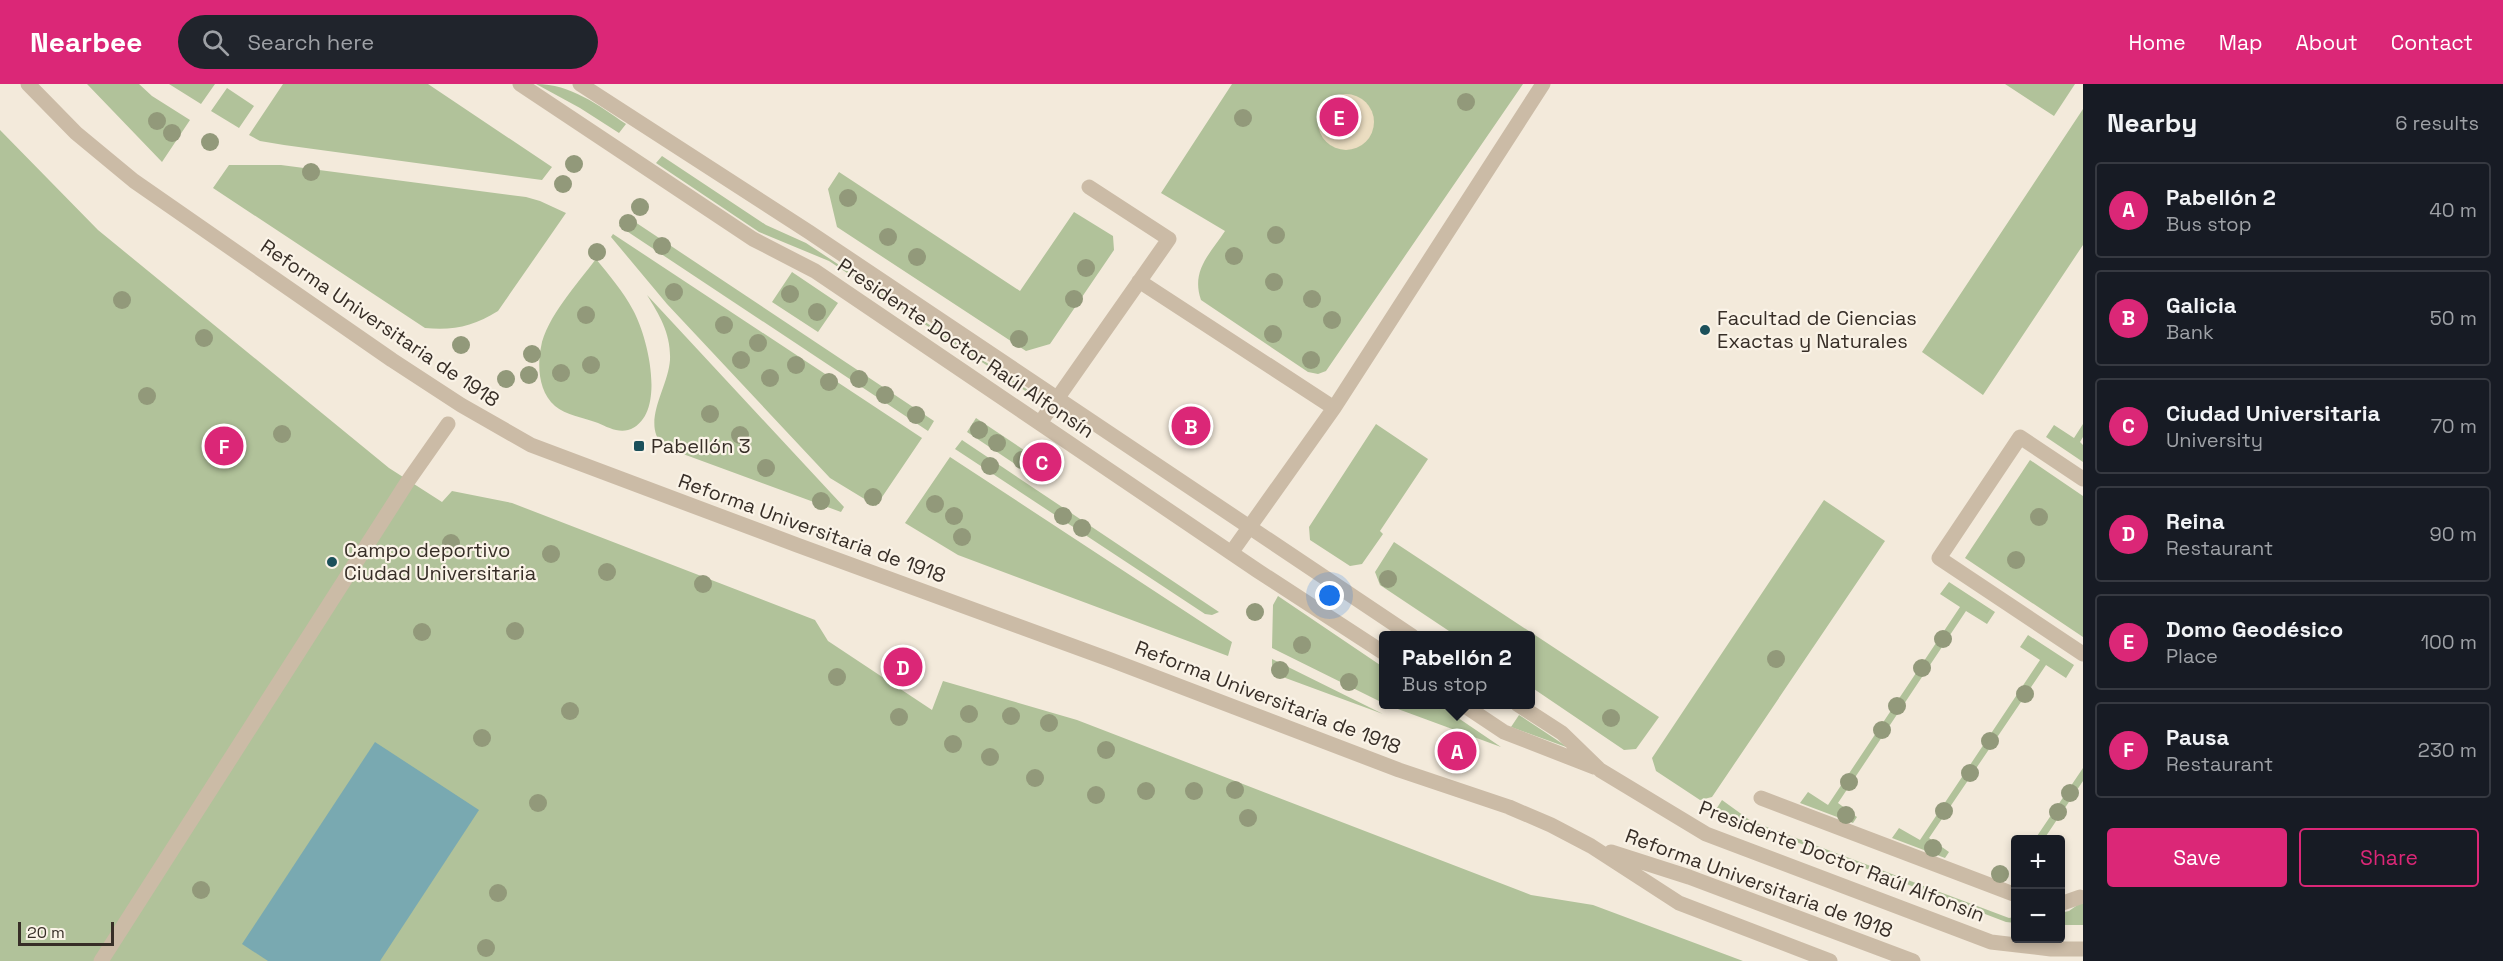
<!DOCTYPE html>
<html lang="en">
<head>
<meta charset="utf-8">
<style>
	:root { --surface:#171b24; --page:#20242c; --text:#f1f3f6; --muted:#9ea1a6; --line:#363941; --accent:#db2777 }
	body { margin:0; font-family:"Space Grotesk",sans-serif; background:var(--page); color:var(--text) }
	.controls { position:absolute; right:18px; bottom:18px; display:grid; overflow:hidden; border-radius:6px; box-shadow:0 3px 9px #0003 }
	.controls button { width:54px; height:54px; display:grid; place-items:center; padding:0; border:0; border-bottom:2px solid var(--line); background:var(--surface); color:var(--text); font:30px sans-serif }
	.scale { position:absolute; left:18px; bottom:15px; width:96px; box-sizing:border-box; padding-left:6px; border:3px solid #372e27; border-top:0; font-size:16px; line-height:21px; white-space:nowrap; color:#372e27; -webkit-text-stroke:4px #faf3e7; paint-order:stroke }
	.you { position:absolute; left:1330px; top:512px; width:21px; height:21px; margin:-15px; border:4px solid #fff; border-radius:50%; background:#1a73e8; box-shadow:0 0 0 9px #1a73e833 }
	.badge { display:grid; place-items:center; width:39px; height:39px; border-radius:50%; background:var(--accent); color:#fff; font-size:20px; font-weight:700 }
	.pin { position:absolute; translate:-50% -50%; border:3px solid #fff; box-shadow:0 2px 6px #0006 }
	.popup { position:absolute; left:1379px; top:547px; width:156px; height:78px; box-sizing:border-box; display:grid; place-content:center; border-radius:6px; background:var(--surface); filter:drop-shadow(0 2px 4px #0005); font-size:20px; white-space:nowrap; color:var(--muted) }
	.popup b { font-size:22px; color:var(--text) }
	.popup::after { content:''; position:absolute; left:50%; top:100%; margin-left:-12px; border:12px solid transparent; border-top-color:var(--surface) }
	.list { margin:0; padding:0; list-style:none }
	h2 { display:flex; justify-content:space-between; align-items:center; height:78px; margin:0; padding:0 24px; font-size:26px }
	h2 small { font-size:20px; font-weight:400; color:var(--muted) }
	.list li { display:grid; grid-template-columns:39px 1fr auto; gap:18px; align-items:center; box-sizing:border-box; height:96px; margin:0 12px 12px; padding:0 12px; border:2px solid var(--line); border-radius:6px }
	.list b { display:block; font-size:22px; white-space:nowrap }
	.list p { margin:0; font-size:20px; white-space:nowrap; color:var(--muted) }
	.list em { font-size:20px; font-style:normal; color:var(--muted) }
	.actions { display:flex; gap:12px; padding:18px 24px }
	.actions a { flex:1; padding:14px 0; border:2px solid var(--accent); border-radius:6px; text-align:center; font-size:21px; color:var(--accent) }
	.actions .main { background:var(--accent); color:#fff }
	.icon { flex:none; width:33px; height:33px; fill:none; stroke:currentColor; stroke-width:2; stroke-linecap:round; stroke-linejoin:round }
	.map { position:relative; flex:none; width:2083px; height:877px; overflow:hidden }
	header { display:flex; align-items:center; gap:36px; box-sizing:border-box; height:84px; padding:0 30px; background:var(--accent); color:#fff }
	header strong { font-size:28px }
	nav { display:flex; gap:33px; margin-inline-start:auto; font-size:21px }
	.search { width:420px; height:54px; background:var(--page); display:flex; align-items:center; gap:15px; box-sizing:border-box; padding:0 21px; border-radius:33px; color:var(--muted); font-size:22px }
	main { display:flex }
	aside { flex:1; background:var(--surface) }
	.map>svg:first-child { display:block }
	.green { fill:#b1c29a }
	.plaza { fill:#ebddc1 }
	.water { fill:#79a9b1 }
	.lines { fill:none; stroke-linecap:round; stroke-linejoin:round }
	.lane { stroke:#cbbba6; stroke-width:15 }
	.tree { fill:#92997a }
	.poi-dot { fill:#1b505a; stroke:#faf3e7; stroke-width:2 }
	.labels { text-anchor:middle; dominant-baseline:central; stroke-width:4.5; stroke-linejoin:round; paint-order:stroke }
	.poi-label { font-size:20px; fill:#372e27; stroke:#faf3e7; text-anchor:start }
	.street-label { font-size:20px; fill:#372e27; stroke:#faf3e7 }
</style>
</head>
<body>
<header>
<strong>Nearbee</strong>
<div class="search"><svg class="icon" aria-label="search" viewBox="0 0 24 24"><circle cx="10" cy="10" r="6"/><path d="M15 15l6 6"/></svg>Search here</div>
<nav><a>Home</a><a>Map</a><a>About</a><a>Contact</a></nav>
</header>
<main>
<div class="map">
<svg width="2083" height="877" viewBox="0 0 2083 877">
	<rect width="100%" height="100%" fill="#f3eadb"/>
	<path class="green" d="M87,0H139L152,12L190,36L162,78Z
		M169,0H215L201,20Z
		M283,0H428L552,83L542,96L284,61L260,57L249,51Z
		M536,0C571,0 598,21 626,40L619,49L580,24Z
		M1232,0H1523L1326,287L1318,290L1308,288L1201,216C1191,187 1209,171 1225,147L1161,109Z
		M2005,0H2075L2054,32Z
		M227,4L254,22L239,44L211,27Z
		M2083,25V161L1983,311L1922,268Z
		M0,46L98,146L389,384L442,418L452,407L512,419L815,536L828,557L932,626L943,597L1077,636L1531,811L1593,821L1743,877H0Z
		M662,72L766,141L806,159L1034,310L1033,312L829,177L759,148L656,79Z
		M229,81H281L526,113L540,117L566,129L498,227C474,242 453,247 425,244L213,104Z
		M839,88L1020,207L1074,128L1113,152L1114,166L1050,260L1026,267L837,143L828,105Z
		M626,132L934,337L928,347L619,142Z
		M613,150L922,354L876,422L830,394L667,220L611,153Z
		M596,175C609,191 623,207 633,226C648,253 668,333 628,346C618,349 607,343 598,339C585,334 565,331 555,322C539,308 537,283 541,263C546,234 578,199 596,175Z
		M792,188L838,219L818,248L772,218Z
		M647,211L844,423L841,428L664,363C640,339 668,305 670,276C671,250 660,232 647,211Z
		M976,334L1036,374L1027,388L967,348Z
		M1376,340L1428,375L1380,447L1383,450L1362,480L1350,482L1310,456L1309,443Z
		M2083,340V353L2080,358L2083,361V378L2046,353L2054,341L2074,354Z
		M962,356L1219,528L1212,531L1205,530L955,365Z
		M950,373L1232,558L1228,572L958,471L905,439Z
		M2030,376L2083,412V553L1965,474Z
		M1824,416L1885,457L1712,713L1700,716L1656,687L1652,674Z
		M1394,458L1659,633L1636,665L1624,666L1531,603L1530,552L1455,551L1380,501L1375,488Z
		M1949,498L1995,528L1987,540L1966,527L1838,719L1857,733L1853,739L1800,719L1808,708L1828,721L1960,523L1940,510Z
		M1278,512L1383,583V619L1272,564L1273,521Z
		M2028,551L2074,581L2066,594L2046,581L1929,754L1949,768L1945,774L1892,754L1899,744L1920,756L2040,576L2020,563Z
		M1272,575L1383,630L1272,589Z
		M1386,621H1439L1501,663L1387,621Z
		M1519,631L1569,664L1511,643Z
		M2083,684V697L2044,755H2035Z
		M1722,716L1751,737L2009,834L2015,833V839L2006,838L1715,727Z
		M2083,817V841H2061L2060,829L2069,827Z"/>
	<path class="plaza" d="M1318 38a28 28 0 1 1 56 0a28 28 0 1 1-56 0Z"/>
	<path class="water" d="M375,658L479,726L380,877H268L242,860Z"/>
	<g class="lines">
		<path class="lane" d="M28,0L76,49L134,97L392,276L461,321L531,361L797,461L1111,576L1399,686L1509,723L1551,741L1591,762L1679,819L1830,877
			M520,0L753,155L815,187L1258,487L1384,569
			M580,0L809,148L1412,552
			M1139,197L1334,324
			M1040,339L1169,155L1089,103
			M2083,395L2020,353L1939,474L2083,570
			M1231,469L1334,324L1543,0
			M1462,620L1504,648L1594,683
			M1517,620L1562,649L1600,686L1706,750L1991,858L2051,865H2083
			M1761,714L2016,811
			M1611,768L1689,793L1913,877
			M2060,820L2080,813
			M101,877L408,397L448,340"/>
	</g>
	<g class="tree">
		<circle cx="1466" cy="18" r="9"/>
		<circle cx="1243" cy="34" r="9"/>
		<circle cx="157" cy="37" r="9"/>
		<circle cx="172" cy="49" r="9"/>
		<circle cx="210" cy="58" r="9"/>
		<circle cx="574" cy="80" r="9"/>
		<circle cx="311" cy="88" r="9"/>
		<circle cx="563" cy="100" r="9"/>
		<circle cx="848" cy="114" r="9"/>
		<circle cx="640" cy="123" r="9"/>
		<circle cx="628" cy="139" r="9"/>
		<circle cx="1276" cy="151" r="9"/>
		<circle cx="888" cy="153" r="9"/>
		<circle cx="662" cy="162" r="9"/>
		<circle cx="597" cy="168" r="9"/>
		<circle cx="1234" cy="172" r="9"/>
		<circle cx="917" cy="173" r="9"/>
		<circle cx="1086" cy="184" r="9"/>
		<circle cx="1274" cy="198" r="9"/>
		<circle cx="674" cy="208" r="9"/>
		<circle cx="790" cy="210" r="9"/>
		<circle cx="1074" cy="215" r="9"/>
		<circle cx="1312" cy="215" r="9"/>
		<circle cx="122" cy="216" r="9"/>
		<circle cx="817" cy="228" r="9"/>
		<circle cx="586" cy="231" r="9"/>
		<circle cx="1332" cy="236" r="9"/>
		<circle cx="724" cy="241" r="9"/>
		<circle cx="1273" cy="250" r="9"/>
		<circle cx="204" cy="254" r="9"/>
		<circle cx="1019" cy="255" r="9"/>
		<circle cx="758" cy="259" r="9"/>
		<circle cx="461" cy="261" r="9"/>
		<circle cx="532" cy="270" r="9"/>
		<circle cx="741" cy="276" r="9"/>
		<circle cx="1311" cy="276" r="9"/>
		<circle cx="591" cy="281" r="9"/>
		<circle cx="796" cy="281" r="9"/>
		<circle cx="561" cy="289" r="9"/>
		<circle cx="529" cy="291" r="9"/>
		<circle cx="770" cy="294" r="9"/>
		<circle cx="506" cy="295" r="9"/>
		<circle cx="859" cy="295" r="9"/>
		<circle cx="829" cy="298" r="9"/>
		<circle cx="885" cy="311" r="9"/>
		<circle cx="147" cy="312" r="9"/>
		<circle cx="710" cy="330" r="9"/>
		<circle cx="916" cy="331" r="9"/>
		<circle cx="979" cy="346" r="9"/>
		<circle cx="282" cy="350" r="9"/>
		<circle cx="740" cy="351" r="9"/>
		<circle cx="997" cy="359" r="9"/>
		<circle cx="1022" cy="376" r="9"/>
		<circle cx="990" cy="382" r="9"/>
		<circle cx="766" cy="384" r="9"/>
		<circle cx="873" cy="413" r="9"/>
		<circle cx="821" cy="417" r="9"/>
		<circle cx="935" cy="420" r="9"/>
		<circle cx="954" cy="432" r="9"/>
		<circle cx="1063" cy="432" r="9"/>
		<circle cx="2039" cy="433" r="9"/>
		<circle cx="1082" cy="444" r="9"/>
		<circle cx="962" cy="453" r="9"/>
		<circle cx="451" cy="459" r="9"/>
		<circle cx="551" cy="470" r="9"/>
		<circle cx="2016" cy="476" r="9"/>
		<circle cx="607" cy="488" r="9"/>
		<circle cx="1388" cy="495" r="9"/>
		<circle cx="703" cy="500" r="9"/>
		<circle cx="1255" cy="528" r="9"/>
		<circle cx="515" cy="547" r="9"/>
		<circle cx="422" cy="548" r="9"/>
		<circle cx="1943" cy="555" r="9"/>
		<circle cx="1302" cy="561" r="9"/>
		<circle cx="1776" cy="575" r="9"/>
		<circle cx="1922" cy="584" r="9"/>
		<circle cx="1280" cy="586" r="9"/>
		<circle cx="837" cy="593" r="9"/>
		<circle cx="1349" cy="598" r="9"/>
		<circle cx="2025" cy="610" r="9"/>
		<circle cx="1897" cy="622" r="9"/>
		<circle cx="570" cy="627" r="9"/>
		<circle cx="969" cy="630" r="9"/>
		<circle cx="1011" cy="632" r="9"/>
		<circle cx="899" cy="633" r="9"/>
		<circle cx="1611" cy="634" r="9"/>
		<circle cx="1049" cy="639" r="9"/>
		<circle cx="1882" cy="646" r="9"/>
		<circle cx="482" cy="654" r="9"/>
		<circle cx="1990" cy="657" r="9"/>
		<circle cx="953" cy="660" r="9"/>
		<circle cx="1106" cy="666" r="9"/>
		<circle cx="990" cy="673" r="9"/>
		<circle cx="1970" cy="689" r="9"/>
		<circle cx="1035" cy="694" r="9"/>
		<circle cx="1849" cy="698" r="9"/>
		<circle cx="1235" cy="706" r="9"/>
		<circle cx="1146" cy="707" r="9"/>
		<circle cx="1194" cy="707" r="9"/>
		<circle cx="2070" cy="709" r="9"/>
		<circle cx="1096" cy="711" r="9"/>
		<circle cx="538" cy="719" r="9"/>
		<circle cx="1944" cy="727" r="9"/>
		<circle cx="2058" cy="728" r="9"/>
		<circle cx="1846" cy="731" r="9"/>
		<circle cx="1248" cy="734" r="9"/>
		<circle cx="1933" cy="764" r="9"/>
		<circle cx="2000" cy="790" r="9"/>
		<circle cx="201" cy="806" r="9"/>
		<circle cx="498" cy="809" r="9"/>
		<circle cx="486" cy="864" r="9"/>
	</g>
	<g class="poi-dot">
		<circle cx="1705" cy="246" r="6"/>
		<rect x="633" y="356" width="12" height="12" rx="3"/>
		<circle cx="332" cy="478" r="6"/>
	</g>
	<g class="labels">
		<g class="poi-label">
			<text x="1717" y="234">Facultad de Ciencias<tspan x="1717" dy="23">Exactas y Naturales</tspan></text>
			<text x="651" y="362">Pabellón 3</text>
			<text x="344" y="466">Campo deportivo<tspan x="344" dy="23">Ciudad Universitaria</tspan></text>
		</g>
		<g class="street-label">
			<text transform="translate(380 239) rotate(34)">Reforma Universitaria de 1918</text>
			<text transform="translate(966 264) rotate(34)">Presidente Doctor Raúl Alfonsín</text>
			<text transform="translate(812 444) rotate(20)">Reforma Universitaria de 1918</text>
			<text transform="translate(1268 613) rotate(21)">Reforma Universitaria de 1918</text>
			<text transform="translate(1842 777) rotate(21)">Presidente Doctor Raúl Alfonsín</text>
			<text transform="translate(1759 799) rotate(20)">Reforma Universitaria de 1918</text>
		</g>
	</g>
</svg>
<div class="controls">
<button>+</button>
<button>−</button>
</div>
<div class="scale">20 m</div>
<div class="you"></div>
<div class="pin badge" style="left:1457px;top:667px">A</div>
<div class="popup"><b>Pabellón 2</b>Bus stop</div>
<div class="pin badge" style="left:1191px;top:342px">B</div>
<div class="pin badge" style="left:1042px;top:378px">C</div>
<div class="pin badge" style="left:903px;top:583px">D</div>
<div class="pin badge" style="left:1339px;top:33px">E</div>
<div class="pin badge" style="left:224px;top:362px">F</div>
</div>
<aside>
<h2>Nearby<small>6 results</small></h2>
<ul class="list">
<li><span class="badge">A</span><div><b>Pabellón 2</b><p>Bus stop</p></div><em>40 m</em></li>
<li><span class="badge">B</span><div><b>Galicia</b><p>Bank</p></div><em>50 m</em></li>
<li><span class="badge">C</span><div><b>Ciudad Universitaria</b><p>University</p></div><em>70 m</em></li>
<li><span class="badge">D</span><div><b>Reina</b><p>Restaurant</p></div><em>90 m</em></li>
<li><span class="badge">E</span><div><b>Domo Geodésico</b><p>Place</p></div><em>100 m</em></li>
<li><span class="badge">F</span><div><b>Pausa</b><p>Restaurant</p></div><em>230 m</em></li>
</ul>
<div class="actions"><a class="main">Save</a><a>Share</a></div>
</aside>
</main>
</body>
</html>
